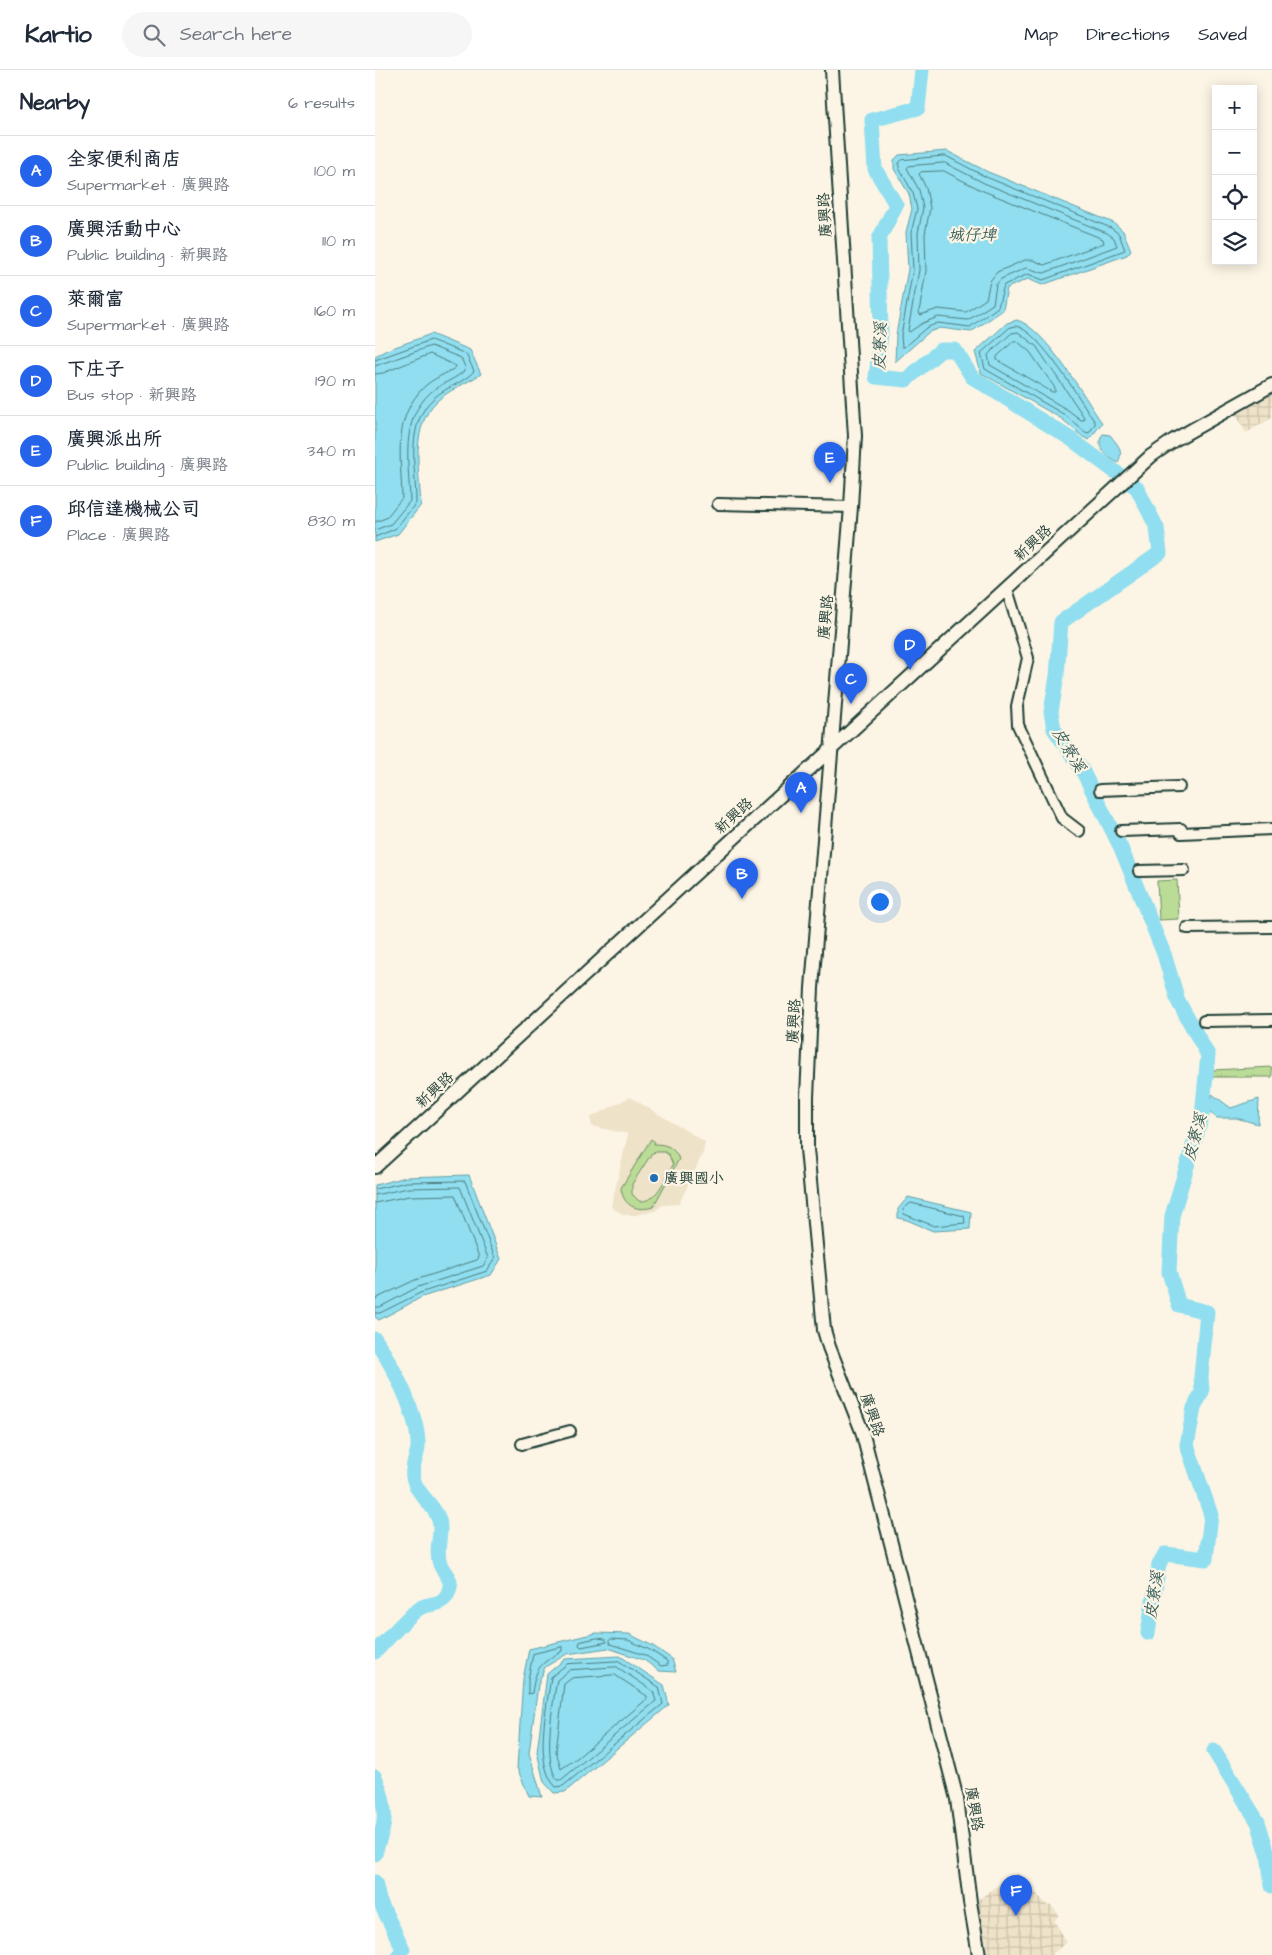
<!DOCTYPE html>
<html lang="en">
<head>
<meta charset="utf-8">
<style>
	:root { --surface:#fff; --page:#f6f6f7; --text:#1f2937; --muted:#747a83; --line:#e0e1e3; --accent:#2563eb }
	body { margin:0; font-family:"Architects Daughter","LXGW WenKai TC",sans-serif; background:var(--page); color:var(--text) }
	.controls { position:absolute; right:15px; top:15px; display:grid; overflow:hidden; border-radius:0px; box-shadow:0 2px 12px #0003 }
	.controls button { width:45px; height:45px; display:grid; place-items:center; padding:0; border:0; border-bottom:1px solid var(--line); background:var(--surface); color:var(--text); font:25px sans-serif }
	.you { position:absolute; left:504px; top:831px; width:18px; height:18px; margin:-12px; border:4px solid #fff; border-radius:50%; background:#1a73e8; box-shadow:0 0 0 8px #1a73e833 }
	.badge { display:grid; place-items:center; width:32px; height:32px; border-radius:50%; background:var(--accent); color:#fff; font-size:16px; font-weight:700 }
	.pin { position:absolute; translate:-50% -41px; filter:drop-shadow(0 1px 2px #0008) }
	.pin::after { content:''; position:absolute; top:26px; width:18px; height:15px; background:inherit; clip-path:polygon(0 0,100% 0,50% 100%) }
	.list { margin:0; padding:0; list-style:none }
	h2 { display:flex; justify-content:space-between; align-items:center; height:65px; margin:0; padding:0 20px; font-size:21px }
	h2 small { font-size:16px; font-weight:400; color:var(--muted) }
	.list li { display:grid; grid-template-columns:32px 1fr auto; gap:15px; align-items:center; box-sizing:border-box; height:70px; padding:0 20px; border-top:1px solid var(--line) }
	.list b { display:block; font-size:19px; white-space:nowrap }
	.list p { margin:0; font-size:16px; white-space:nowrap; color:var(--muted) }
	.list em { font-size:16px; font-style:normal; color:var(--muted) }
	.icon { flex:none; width:28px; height:28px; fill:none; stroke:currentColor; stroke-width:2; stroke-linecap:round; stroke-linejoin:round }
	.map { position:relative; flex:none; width:897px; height:1885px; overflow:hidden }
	header { display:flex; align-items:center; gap:30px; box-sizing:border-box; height:70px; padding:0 25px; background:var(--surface); border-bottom:1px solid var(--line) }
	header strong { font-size:24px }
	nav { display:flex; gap:28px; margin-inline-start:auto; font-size:18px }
	.search { width:350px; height:45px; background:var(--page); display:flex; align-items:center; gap:12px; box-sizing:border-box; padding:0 18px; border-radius:28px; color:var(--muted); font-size:19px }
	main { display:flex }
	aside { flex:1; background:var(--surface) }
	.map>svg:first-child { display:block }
	.built { fill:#eee2c8 }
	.industrial { fill:url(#industrial-grid) }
	.park { fill:url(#park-tufts); stroke:#6d8c65 }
	.garden { fill:#bbdc96; stroke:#6d8c65; fill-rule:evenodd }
	.water { fill:#90deef; stroke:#639ea4 }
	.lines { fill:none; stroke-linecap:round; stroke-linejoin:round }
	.shore { stroke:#4c7d7f; stroke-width:1 }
	.river { stroke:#90deef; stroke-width:15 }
	.minor-casing { stroke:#1f3d34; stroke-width:14 }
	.tertiary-casing { stroke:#1f3d34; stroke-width:16 }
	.minor { stroke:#fcf5e5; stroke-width:10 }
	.tertiary { stroke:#fcf5e5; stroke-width:12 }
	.poi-dot { fill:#1f6fb2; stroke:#fcf5e5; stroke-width:2 }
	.labels { text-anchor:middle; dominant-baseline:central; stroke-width:4.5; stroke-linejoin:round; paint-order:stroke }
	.street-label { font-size:15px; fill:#1f3d34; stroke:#fcf5e5 }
	.poi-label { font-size:15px; fill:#1f3d34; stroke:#fcf5e5; text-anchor:start }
	.water-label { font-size:16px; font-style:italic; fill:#365d59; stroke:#fcf5e5 }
</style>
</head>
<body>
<header>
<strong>Kartio</strong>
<div class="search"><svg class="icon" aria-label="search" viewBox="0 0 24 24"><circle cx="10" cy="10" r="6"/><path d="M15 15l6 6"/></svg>Search here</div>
<nav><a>Map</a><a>Directions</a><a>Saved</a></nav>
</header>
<main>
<aside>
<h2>Nearby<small>6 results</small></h2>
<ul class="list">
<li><span class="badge">A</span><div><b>全家便利商店</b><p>Supermarket · 廣興路</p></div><em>100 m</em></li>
<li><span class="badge">B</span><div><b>廣興活動中心</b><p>Public building · 新興路</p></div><em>110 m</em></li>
<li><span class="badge">C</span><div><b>萊爾富</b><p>Supermarket · 廣興路</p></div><em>160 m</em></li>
<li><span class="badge">D</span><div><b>下庄子</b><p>Bus stop · 新興路</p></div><em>190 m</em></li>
<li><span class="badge">E</span><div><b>廣興派出所</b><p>Public building · 廣興路</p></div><em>340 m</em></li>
<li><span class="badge">F</span><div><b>邱信達機械公司</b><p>Place · 廣興路</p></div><em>830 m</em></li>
</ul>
</aside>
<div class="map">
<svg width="897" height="1885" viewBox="0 0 897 1885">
	<defs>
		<pattern id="industrial-grid" width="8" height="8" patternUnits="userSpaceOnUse" patternTransform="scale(1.25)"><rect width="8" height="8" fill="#eee2c8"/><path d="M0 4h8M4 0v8" fill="none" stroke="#ccc3ac"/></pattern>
		<pattern id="park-tufts" width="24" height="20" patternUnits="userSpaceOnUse" patternTransform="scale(1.25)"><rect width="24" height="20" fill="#bbdc96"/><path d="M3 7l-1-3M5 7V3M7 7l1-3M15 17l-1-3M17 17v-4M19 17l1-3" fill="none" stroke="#a0be82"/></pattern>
	</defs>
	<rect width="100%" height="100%" fill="#fcf5e5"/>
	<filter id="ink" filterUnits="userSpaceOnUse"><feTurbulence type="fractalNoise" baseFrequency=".02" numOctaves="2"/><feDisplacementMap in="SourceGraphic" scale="10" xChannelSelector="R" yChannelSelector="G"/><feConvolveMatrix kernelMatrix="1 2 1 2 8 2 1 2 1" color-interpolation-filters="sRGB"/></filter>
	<g filter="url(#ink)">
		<path class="built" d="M255,1027L330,1072L328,1083L304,1134L288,1135L280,1141L260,1145H249L236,1137L253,1064L217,1056L215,1048Z"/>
		<path class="industrial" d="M897,324V348L871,363L861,345Z
			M642,1803L673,1836L676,1835L684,1845L679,1851L692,1872L676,1885H608L598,1833Z"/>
		<path class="park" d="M897,997V1007H837L838,1000Z"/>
		<path class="garden" d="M802,810L804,849L784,850L782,811Z
			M276,1069L280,1072L279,1074C291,1074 299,1077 304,1089L278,1137C262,1142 248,1136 246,1118ZM282,1082H290L294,1085L298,1095C290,1108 282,1133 264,1131L257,1124V1114L277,1083Z"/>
		<path class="water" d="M572,81L613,102L739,153L748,161L756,180L752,185L667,215L653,209L632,218L628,240L596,262L565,258L554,262L520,292L521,265L533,199L531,162L537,139L534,124L519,99V90L524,85Z
			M642,250C670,258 710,328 727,353L714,370L708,367L687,349L606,303L600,282L632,253Z
			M56,264L95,280L106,304C92,313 74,320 62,331C35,357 44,400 46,435L23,464L0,472V286L12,280Z
			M728,364L735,365C743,375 749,380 743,393C732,387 719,377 728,364Z
			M837,1024L856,1038L884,1029L883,1054L861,1048H842L833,1040Z
			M94,1105L126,1189L116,1205L47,1227L4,1250L0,1247V1115L31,1107Z
			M533,1127L596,1142L595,1159L558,1161L532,1150L523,1148V1139Z
			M221,1563L254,1564L278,1576L297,1589L301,1602L284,1601L269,1590L233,1578L192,1584L170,1597L163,1615L154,1683L167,1727L154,1726L142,1698L148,1609L154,1579Z
			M245,1586L289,1615L294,1635L190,1722L179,1723L169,1712L162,1682L172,1604L190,1589Z"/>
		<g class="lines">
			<path class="shore" d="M571,86L611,107L736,158L744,164L750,180L668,210L653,204L629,215L623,237L595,257L563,253L551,258L529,277H527L526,266L538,199L536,163L542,139L538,123L524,98V93L527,90Z
				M570,93L609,113L732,163L739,168L742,176L669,203L651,198L626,209L621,215L618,234L593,250L563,247L548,253L534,262L533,260L544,200L543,163L548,138L544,120L532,98L534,96Z
				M569,101L606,120L728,169L729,173L669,195L658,190H650L622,202L615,211L611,229L591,242L563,239L545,245L544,242L551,201L550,164L555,138L551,118L544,104L546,102Z
				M641,256C664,260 705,330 720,352V354L714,363L710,362L690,345L610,299L606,283L634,258Z
				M637,263L643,262L661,276L709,347L708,350H706L693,340L615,295L613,285Z
				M639,271H642L655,282L680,318V322H677L622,290V287Z
				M0,290L56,270L91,284L99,301C89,313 71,317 60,327C29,354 41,397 41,433L20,459L0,467
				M0,296L56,276L86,288L91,299C82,309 66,313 56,322C24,351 34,393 35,431L16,454L0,460
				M0,304L8,303L55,284L81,296L80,298C70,304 58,309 50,316C17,348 26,387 27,428L11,448L0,452
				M0,1119L32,1112L90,1111L120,1188L112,1201L45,1223L5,1243H0
				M0,1125L33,1118L85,1117L113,1188L108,1196L43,1217L5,1237H0
				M0,1133L34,1126L80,1125L104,1187L102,1190L40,1210L0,1229
				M536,1133L589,1146L590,1153L559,1156L529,1144L528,1140Z
				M222,1568L230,1569L232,1572L206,1577L204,1575L205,1572Z
				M236,1569L253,1570L275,1580L292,1591L293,1595L286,1596L270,1585L235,1574L234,1571Z
				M187,1577V1581C165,1594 161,1596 157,1623L153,1624V1610L158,1584Z
				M244,1591L284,1617L288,1634L188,1716L181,1717C158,1694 172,1637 176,1607L192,1594Z
				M242,1597L278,1621L281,1631L186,1710H183C167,1694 178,1632 182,1610L195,1600Z
				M240,1605L272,1626V1629L202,1688L186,1699L181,1681L189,1614L197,1608Z"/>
			<path class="river" d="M547,0L543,38L497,50L500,99L521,135L504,169L506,264L501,307L531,310L566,280H580L597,307L696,369L762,418L782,458L785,483L686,552L682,606L676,642L679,659L706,698L746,778L789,884L803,931L833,985L827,1046L797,1146L794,1202L804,1235L832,1242L826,1307L827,1322L819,1338L812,1375L836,1445L831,1489L790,1484L784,1494L773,1563
				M0,1269C18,1296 44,1345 43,1377C42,1388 36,1396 38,1407C41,1423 55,1431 62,1445C70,1460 59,1478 65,1494C68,1502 77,1508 75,1517C70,1539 54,1531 43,1539C28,1551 14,1568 0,1582
				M839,1681L883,1752L893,1784L897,1816
				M0,1707C7,1723 12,1740 8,1757C6,1766 2,1775 0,1784
				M0,1812L4,1830L28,1879L24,1885"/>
			<g class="minor-casing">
				<path id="minor" d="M343,434L476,437
					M632,519L653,588L642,636L643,655L687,748L704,761
					M725,720L804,717
					M746,761L806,759
					M806,763L897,759
					M764,801L809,800
					M812,858L897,857
					M829,951L897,950
					M147,1374L195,1361"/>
			</g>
			<g class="tertiary-casing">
				<path id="tertiary" d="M457,0L480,366L476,437L437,918L432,1027V1079L449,1260L454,1277L487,1361L582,1729L595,1832L604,1885
					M0,1097L776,386L799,370L897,315"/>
			</g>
			<use href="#minor" class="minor"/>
			<use href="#tertiary" class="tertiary"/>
		</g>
	</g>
	<circle class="poi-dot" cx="279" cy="1108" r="5"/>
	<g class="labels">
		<g class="street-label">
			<text transform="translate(450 145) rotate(-93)">廣興路</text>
			<text transform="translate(658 473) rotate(-43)">新興路</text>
			<text transform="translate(451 547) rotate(-85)">廣興路</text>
			<text transform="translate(359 746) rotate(-42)">新興路</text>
			<text transform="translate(419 951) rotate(-87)">廣興路</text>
			<text transform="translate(60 1020) rotate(-43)">新興路</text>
			<text transform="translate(497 1345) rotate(71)">廣興路</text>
			<text transform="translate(599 1739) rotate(80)">廣興路</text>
		</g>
		<g class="poi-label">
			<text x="289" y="1108">廣興國小</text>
		</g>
		<g class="water-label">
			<text x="597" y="165">城仔埤</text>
			<text transform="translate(505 276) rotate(-88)">皮寮溪</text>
			<text transform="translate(694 680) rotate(59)">皮寮溪</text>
			<text transform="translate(820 1067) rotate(-75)">皮寮溪</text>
			<text transform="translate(779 1525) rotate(-81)">皮寮溪</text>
		</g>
	</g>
</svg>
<div class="controls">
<button>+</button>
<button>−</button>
<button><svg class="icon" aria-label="locate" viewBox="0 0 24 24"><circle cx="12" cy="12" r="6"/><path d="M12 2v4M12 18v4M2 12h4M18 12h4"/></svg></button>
<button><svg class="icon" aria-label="layers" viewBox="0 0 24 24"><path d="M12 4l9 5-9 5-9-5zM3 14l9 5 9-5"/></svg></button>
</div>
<div class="you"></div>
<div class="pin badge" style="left:426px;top:743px">A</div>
<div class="pin badge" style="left:367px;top:829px">B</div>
<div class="pin badge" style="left:476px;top:634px">C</div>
<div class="pin badge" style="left:535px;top:600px">D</div>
<div class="pin badge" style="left:455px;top:413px">E</div>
<div class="pin badge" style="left:641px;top:1846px">F</div>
</div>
</main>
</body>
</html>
